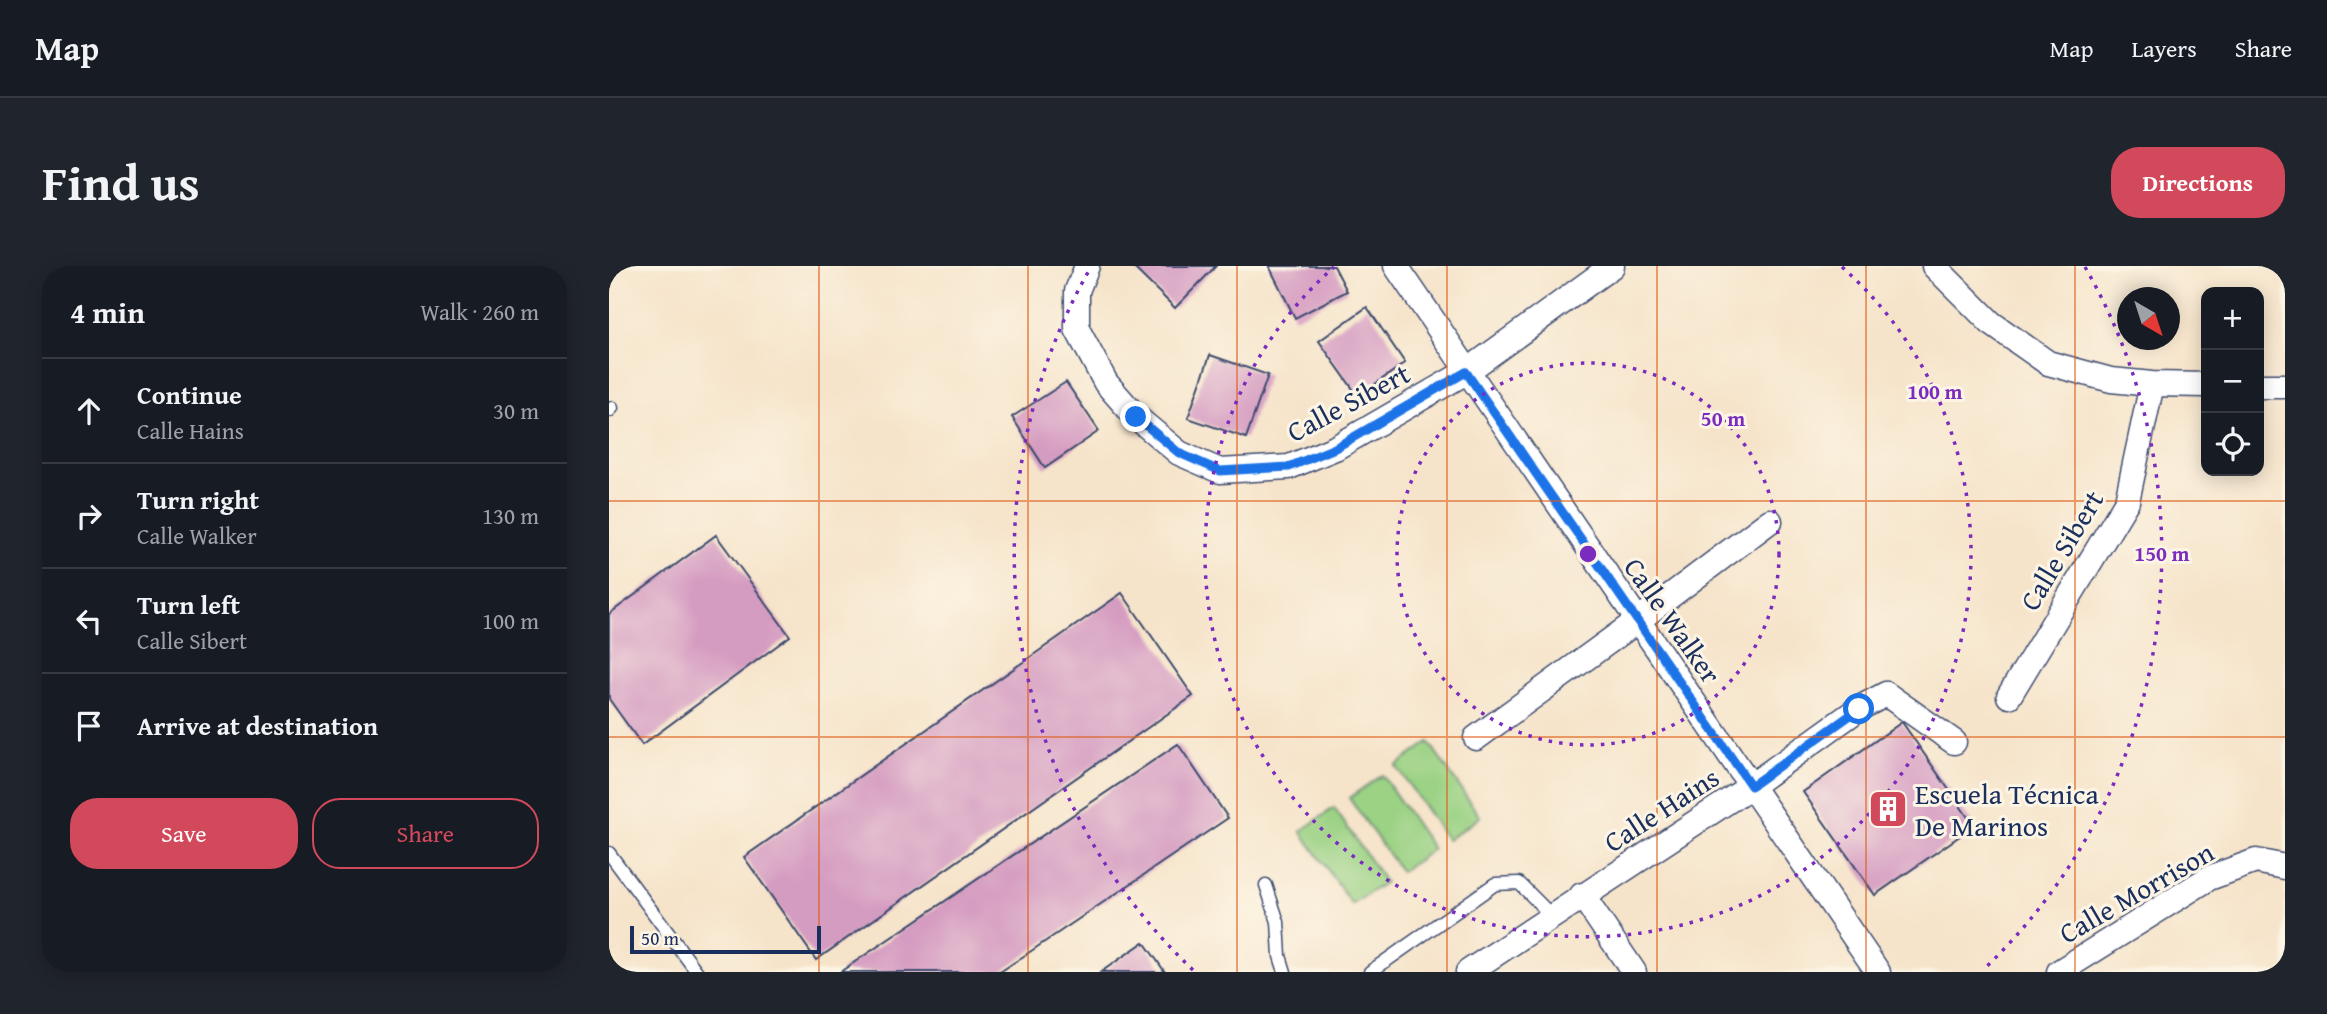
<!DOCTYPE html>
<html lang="en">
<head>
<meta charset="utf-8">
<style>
	:root { --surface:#171b24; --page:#20242c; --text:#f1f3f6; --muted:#9ea1a6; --line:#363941; --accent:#d1495b }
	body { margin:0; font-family:"Gentium Book Plus",serif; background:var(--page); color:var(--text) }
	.controls { position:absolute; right:21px; top:21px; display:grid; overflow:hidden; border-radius:14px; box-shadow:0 4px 18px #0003 }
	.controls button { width:63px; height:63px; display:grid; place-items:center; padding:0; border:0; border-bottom:2px solid var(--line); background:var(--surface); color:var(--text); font:35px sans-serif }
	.compass { position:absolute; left:1508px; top:21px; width:63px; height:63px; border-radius:50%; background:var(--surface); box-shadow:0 4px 18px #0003; rotate:141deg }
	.scale { position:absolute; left:21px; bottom:18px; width:191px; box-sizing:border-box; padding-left:7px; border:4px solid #1b2f5e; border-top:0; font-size:19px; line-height:24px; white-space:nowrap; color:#1b2f5e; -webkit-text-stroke:5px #fcf5e5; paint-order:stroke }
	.stop { position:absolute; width:21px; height:21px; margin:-16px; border:5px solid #1a73e8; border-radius:50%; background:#fff }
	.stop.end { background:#1a73e8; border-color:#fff; box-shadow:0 2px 7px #0008 }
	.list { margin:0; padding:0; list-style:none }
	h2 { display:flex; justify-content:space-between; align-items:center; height:91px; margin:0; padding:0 28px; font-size:30px }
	h2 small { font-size:23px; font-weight:400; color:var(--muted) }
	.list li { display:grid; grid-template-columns:46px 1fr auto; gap:21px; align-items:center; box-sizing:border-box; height:105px; padding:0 28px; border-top:2px solid var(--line) }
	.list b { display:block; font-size:26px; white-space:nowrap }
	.list p { margin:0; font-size:23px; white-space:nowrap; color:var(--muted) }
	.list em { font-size:23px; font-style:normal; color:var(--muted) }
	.actions { display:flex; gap:14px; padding:21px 28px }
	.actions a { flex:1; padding:16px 0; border:2px solid var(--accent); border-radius:28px; text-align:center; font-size:24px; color:var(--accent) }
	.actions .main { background:var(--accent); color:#fff }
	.icon { flex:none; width:38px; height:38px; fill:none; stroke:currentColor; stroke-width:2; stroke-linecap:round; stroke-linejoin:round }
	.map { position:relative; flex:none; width:1676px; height:706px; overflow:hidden; border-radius:28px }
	header { display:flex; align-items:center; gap:42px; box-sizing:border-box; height:98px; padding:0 35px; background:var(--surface); border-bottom:2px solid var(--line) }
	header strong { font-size:33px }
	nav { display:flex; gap:38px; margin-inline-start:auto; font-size:24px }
	.intro { display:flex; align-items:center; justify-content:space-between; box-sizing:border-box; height:168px; padding:0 42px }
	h1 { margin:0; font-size:49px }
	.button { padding:18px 32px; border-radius:28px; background:var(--accent); color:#fff; font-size:24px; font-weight:700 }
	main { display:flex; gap:42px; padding:0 42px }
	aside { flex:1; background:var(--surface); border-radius:28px; box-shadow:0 4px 18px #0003 }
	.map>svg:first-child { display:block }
	.green { fill:#9bd284; stroke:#5b8071; stroke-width:2 }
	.building { fill:#d59cc1 }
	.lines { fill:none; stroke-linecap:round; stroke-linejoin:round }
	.lane-casing { stroke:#3c4a6e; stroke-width:15 }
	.street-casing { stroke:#3c4a6e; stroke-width:27 }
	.lane { stroke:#fff; stroke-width:12 }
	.street { stroke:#fff; stroke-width:24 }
	.route { stroke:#1a73e8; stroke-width:9 }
	.grid { fill:none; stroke:#de5710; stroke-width:2; stroke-opacity:0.55 }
	.ring { fill:none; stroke:#7b2cbf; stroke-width:3.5; stroke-dasharray:3.5 7 }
	.labels { text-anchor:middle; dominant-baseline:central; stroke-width:6; stroke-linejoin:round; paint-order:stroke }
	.street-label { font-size:28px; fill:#1b2f5e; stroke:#fcf5e5 }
	.poi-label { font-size:28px; fill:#1b2f5e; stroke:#fcf5e5; text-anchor:start }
	.centre { fill:#7b2cbf; stroke:#fcf5e5; stroke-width:3.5 }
	.ring-label { font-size:21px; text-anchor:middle; font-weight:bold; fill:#7b2cbf; stroke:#fcf5e5; stroke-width:6; stroke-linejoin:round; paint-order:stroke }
</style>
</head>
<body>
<header>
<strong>Map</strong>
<nav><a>Map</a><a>Layers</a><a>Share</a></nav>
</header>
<div class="intro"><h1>Find us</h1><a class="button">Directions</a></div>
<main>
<aside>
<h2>4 min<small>Walk · 260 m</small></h2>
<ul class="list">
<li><svg class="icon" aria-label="ahead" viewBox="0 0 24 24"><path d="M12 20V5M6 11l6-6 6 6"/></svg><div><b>Continue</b><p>Calle Hains</p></div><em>30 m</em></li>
<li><svg class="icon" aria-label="right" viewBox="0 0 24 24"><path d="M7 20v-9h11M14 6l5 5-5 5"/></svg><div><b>Turn right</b><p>Calle Walker</p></div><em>130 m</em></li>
<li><svg class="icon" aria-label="left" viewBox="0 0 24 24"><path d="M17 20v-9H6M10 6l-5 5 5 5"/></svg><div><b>Turn left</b><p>Calle Sibert</p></div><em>100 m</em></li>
<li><svg class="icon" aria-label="arrive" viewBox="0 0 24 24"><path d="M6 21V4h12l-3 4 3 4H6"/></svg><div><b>Arrive at destination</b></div></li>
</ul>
<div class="actions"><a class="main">Save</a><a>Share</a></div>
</aside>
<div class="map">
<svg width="1676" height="706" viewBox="0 0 1676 706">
	<rect width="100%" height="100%" fill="#fcf5e5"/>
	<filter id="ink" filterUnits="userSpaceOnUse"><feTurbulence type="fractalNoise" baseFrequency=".0143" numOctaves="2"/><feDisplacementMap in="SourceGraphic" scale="14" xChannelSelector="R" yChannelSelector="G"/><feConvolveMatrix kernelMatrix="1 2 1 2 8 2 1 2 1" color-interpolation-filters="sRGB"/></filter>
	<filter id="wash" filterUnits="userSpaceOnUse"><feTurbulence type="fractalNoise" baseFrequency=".00686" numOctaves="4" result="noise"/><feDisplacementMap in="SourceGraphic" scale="28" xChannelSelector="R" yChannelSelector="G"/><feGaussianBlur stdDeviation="1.57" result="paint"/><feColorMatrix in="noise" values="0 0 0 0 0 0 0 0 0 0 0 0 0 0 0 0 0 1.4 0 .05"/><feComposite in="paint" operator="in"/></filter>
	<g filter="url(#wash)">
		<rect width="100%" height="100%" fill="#f6e4ca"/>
		<path class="green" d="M820,476L871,551L838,574L787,500Z
			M773,509L824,583L792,606L740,532Z
			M725,542L776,616L743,639L692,565Z"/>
		<g id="blocks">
			<path class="building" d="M523,0H607L566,42Z
				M660,0H725L738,25L686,52Z
				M758,41L796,97L749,130L710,75Z
				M601,89L659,109L637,172L579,152Z
				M457,116L490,165L436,202L403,151Z
				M107,269L181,370L33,479L0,433V348Z
				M513,327L584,430L207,694L135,591Z
				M1293,456L1365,560L1266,629L1194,526Z
				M569,478L619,552L391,706H231Z
				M535,676L556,706H492Z"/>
		</g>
	</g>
	<g filter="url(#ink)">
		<use href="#blocks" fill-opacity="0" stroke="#3c4a6e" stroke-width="2"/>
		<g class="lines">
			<g class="lane-casing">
				<path id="lane" d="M0,145L3,142
					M0,587L88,706
					M657,619L669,656L671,690L676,706
					M761,706L886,618L910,617L943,650"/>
			</g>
			<g class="street-casing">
				<path id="street" d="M478,0L468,25V63L497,117L527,151L570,187L611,205L680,201L726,182L857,106L1003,0
					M787,0L1269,706
					M1325,0L1382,57L1439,97L1502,114L1543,118L1597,119
					M1650,120H1676
					M1400,430L1518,235L1543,118
					M867,472L1028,355L1161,255
					M973,629L1025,706
					M859,706L1142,520L1249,443L1277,428L1345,476
					M1450,706L1600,612L1647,595L1676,601"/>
			</g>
			<use href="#lane" class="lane"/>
			<use href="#street" class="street"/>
		</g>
	</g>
	<g class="lines" filter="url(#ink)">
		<path class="route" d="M527,151L570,187L611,205L680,201L726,182L857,106L1142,520L1250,443"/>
	</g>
	<path class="grid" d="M210,0V706M419,0V706M628,0V706M838,0V706M1048,0V706M1257,0V706M1466,0V706M0,235H1676M0,471H1676"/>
	<g class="ring">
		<circle cx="979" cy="288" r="191"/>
		<path d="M1233 1A383 383 0 1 1 725 1"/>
		<path d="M584 704A574 574 0 0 1 482 1M1476 1A574 574 0 0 1 1374 704"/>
	</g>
	<defs>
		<g id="building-square" transform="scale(2.0125)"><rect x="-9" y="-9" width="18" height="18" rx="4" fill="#d1495b" stroke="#fcf5e5"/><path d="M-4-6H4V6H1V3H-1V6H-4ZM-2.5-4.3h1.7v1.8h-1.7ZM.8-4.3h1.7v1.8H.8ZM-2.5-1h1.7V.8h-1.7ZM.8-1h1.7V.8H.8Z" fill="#fff"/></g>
	</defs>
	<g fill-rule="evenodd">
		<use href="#building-square" x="1279" y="543"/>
	</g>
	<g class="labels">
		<g class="street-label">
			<text transform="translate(739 136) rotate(-28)">Calle Sibert</text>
			<text transform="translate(1452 284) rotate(-59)">Calle Sibert</text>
			<text transform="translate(1064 354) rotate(55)">Calle Walker</text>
			<text transform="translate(1052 543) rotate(-33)">Calle Hains</text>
			<text transform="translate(1527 626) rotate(-30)">Calle Morrison</text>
		</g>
		<g class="poi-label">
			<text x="1306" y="527">Escuela Técnica<tspan x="1306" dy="32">De Marinos</tspan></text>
		</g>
	</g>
	<circle cx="979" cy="288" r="10" class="centre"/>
	<g class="ring-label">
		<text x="1326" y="133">100 m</text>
		<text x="1114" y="160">50 m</text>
		<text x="1553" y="295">150 m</text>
	</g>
</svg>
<div class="controls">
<button>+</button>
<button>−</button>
<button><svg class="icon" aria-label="locate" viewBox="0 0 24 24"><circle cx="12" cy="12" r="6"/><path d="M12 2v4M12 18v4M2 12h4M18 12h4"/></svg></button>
</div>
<svg class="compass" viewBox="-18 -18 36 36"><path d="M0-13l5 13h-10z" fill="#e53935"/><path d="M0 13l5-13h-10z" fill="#9ea1a6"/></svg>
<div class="scale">50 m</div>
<div class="stop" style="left:1250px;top:443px"></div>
<div class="stop end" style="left:527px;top:151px"></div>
</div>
</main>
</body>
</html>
